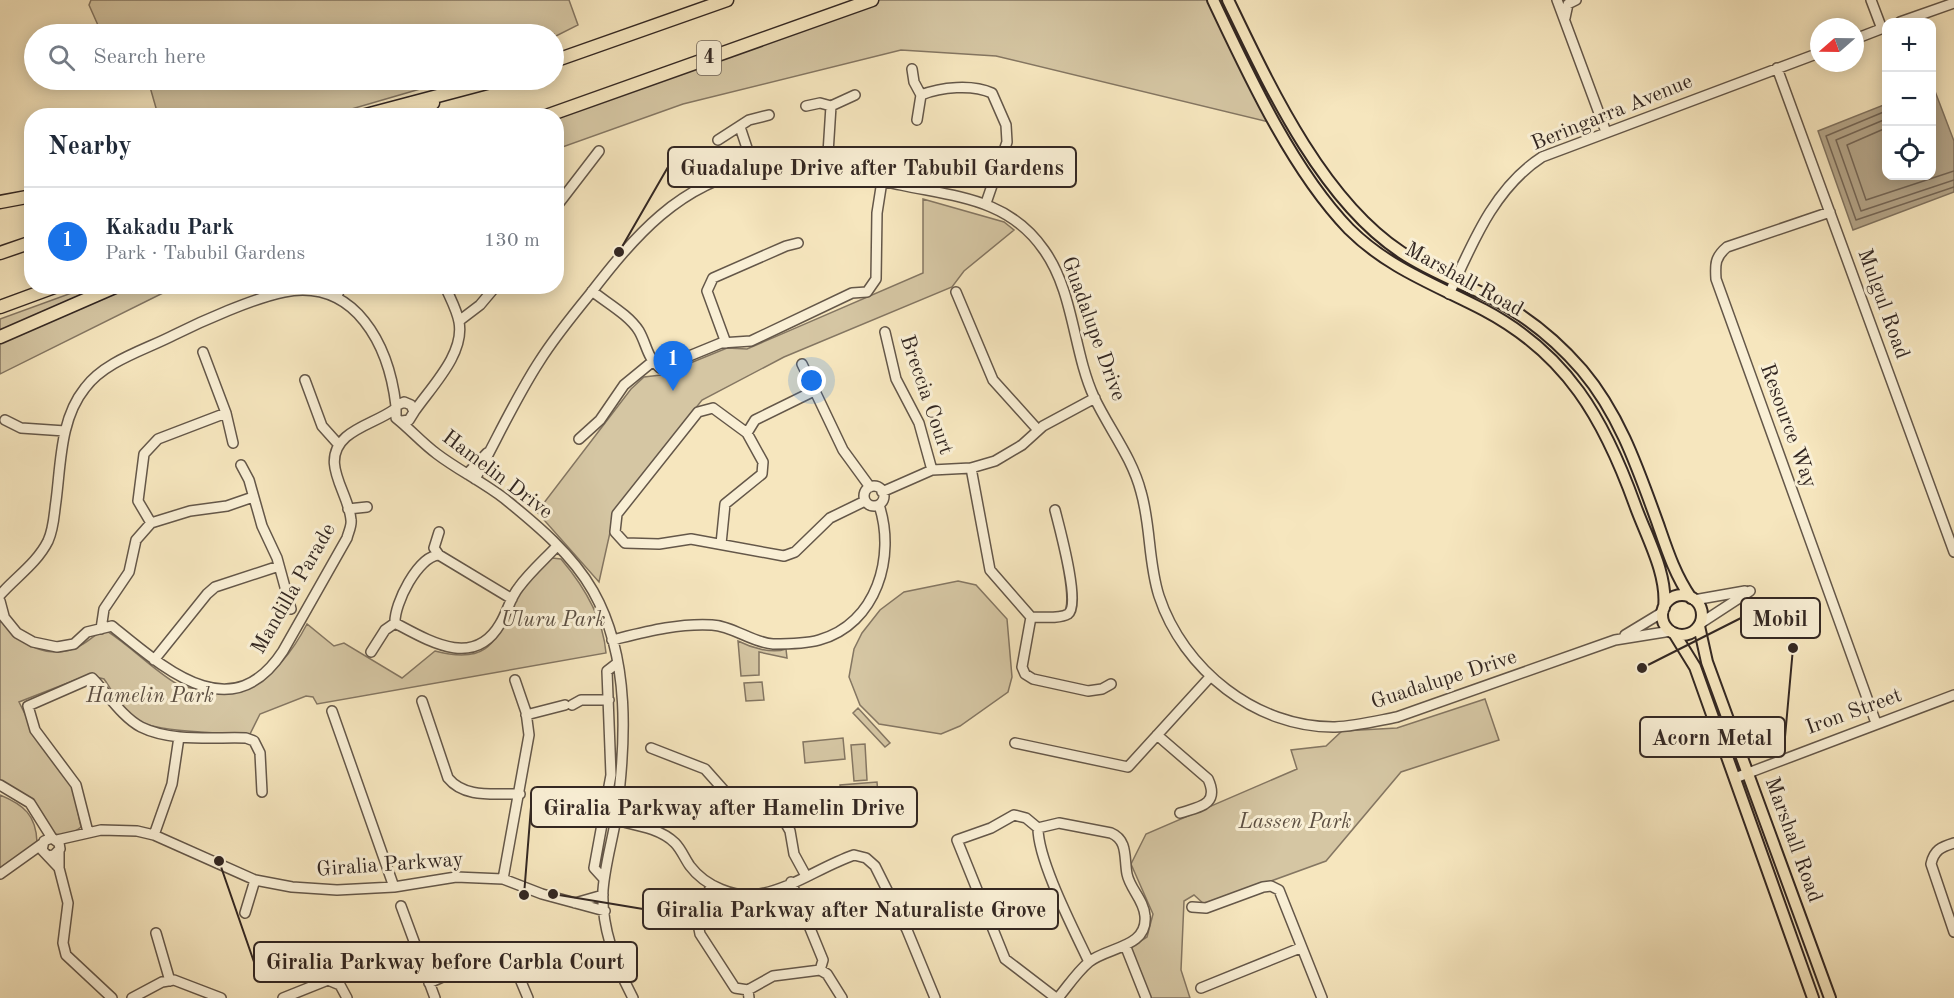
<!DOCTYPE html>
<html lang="en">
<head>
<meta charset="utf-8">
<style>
	:root { --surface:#fff; --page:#f2f2f3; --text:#1f2937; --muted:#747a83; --line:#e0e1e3; --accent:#1a73e8 }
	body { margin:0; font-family:"Old Standard TT",serif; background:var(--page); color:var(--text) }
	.controls { position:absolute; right:18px; top:18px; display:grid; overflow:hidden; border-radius:12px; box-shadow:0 3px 15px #0003 }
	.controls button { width:54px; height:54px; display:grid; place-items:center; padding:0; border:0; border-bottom:2px solid var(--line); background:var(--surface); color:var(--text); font:30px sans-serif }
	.compass { position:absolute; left:1810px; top:18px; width:54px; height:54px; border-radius:50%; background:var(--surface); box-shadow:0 3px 15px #0003; rotate:250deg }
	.you { position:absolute; left:812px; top:381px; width:21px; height:21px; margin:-15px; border:4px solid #fff; border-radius:50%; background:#1a73e8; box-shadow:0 0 0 9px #1a73e833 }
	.badge { display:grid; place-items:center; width:39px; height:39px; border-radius:50%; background:var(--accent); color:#fff; font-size:20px; font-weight:700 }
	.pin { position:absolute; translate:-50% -50px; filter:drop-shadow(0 2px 3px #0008) }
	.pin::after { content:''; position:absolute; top:32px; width:21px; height:18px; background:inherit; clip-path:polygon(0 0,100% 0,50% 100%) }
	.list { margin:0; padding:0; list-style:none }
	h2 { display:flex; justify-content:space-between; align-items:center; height:78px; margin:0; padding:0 24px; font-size:26px }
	h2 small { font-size:20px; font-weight:400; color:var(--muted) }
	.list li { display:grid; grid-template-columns:39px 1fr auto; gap:18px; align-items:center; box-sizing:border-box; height:108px; padding:0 24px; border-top:2px solid var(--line) }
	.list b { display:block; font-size:22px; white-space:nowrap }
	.list p { margin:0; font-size:20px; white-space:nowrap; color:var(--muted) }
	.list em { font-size:20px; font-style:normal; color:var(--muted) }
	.icon { flex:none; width:33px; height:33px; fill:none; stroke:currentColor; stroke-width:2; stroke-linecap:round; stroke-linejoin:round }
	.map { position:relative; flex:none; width:1954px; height:998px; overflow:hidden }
	.search { position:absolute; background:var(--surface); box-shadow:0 3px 15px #0003; left:24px; top:24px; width:540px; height:66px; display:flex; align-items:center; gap:15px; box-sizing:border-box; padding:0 21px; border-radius:33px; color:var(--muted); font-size:22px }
	.panel { position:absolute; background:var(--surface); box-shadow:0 3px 15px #0003; left:24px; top:108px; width:540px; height:186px; border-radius:24px }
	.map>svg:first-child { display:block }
	.green { fill:#d5c6a3; stroke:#847662; stroke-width:1.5 }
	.water { fill:#b4a589; stroke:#807360; stroke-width:1.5 }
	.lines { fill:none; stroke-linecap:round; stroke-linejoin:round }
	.shore { stroke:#746656; stroke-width:1.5 }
	.minor-casing { stroke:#645749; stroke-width:12 }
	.major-casing { stroke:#332722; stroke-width:14 }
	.highway-casing { stroke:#332722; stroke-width:15 }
	.minor { stroke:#f9efd5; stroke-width:9 }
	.major { stroke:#f6e6be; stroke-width:10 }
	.highway { stroke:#f6e6be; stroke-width:12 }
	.labels { text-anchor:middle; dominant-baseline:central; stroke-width:6; stroke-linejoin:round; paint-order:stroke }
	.shield { fill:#f9efd5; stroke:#6e6358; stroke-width:1.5 }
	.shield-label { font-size:20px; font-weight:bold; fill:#332722 }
	.street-label { font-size:21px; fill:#332722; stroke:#f9efd5 }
	.park-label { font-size:21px; font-style:italic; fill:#5c4f42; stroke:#f9efd5 }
	.leader { fill:none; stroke:#332722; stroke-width:2 }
	.callout-dot { fill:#332722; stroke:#f9efd5; stroke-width:2 }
	.callout { fill:#f9efd5; stroke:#332722; stroke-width:2 }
	.callout-label { font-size:22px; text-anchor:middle; font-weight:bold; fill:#332722 }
</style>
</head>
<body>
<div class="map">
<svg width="1954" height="998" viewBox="0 0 1954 998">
	<rect width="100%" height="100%" fill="#f6e6be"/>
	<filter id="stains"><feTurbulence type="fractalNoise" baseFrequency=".00333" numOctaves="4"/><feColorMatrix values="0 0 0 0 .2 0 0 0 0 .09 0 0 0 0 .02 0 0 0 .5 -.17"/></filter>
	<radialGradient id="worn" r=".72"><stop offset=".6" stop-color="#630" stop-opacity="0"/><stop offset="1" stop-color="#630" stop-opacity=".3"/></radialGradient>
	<path class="green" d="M91,0H569L578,25L554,37V34H107L101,32L89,5Z
		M879,0H1213L1277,124L996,56L901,50L683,104L557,149V117Z
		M148,80H451L331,115H158Z
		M923,199L1004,222L1014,230L964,271L952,287L784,357L702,400L615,510L599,582L537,512L631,389L644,377L661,375L727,348L747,349L923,273Z
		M88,287H175L0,374V319Z
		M552,558L561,559C583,585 603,617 606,653L317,704L313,697L306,696L260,714L250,734C224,733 149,733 131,717C120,707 112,690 104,679L88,675L19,702L34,732L73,788L81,827C71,835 64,837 52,833C36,806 29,795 0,781V620C19,645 52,663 83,644C93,638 95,633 107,631C132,647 152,669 177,684C184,687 193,688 200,690C251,703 285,666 307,624L334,646L344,643L402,678L435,651C495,667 496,635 520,592C527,580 542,569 552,558Z
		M958,581L976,585L1007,619L1012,677L1008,692L960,726L941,734L879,724L860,705L849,677L854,649L862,633L880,610L904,592Z
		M738,641C752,648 772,654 786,649L787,658L759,652V675L741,676Z
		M762,682L764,700L746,701L744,683Z
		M1485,699L1499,740L1401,772L1326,861L1205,905L1194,895L1184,901L1181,970L1190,998H1150L1130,948L1147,937L1153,914L1131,864L1146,834L1297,769L1291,750L1326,746L1342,731L1397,728Z
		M858,708L890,743L885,747L853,713Z
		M843,738L845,759L805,763L803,742Z
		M865,744L867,780L854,781L851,745Z
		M877,782L880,819L843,822L840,785Z
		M0,795C24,805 36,815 37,842L0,868Z"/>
	<path class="water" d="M1933,86L1954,141V192L1853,230L1818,131L1886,104V176H1932Z"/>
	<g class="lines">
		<path class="shore" d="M1886,111L1826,136L1856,220L1954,187
			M1886,119L1836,140L1861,211L1954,180
			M1886,128L1847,145L1866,200L1954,171"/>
		<g class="minor-casing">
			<path id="minor" d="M1557,0L1606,132
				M1871,0L1882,29
				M1565,18L1568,4L1576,0
				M1900,22L1954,3
				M1855,39L1886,27
				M1777,68L1954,552
				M912,69L914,82L921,95L917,120
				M921,95C941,87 972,84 992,93L1006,125L1007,142L986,203
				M806,106L820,103L831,106L855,95
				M740,127L754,169
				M718,140L749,120L769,115
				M827,169L831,106
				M556,207L599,151
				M1830,212L1727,247C1715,257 1715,264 1716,279L1876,723
				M592,291C607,303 629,315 639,331C647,345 647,358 660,368L721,343L751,341L852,293L867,292L876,279L877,213L882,181
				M956,292L993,380L1038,430
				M1449,294C1472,244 1494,188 1542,157L1819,53
				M336,297L342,286
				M459,321L480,305L496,286
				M885,332L896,379L919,423L932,470
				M726,343L707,291L713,278L786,246L798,243
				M203,352L226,413L233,443
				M802,364L843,450L870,487
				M305,380L322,426L339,445
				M414,412C431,387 465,354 459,322C457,310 450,298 445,286
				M5,420L21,428L65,431
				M402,421L409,420L414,412L411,405L404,402L396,406V418C410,429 422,443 437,454C458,470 483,482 505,499C537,525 572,554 593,591C631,658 626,744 616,818C612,842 605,865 603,890C601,927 616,966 633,998
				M747,433L713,408L698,412L617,514L615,532L625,543L659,544L691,539L784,556L795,552L830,518L865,501
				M579,439L600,420L624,385L652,362
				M241,465L249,480L262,526L277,558L291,609
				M971,468L990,570L1031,617L1022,667L1025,674L1033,679L1088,691L1102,689L1111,684
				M467,474L487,453
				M475,479C496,441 515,399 539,362C554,338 572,316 590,294C634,237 679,183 755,169C804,161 854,175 901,185C957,197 1009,199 1044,250C1074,292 1073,351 1094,397C1109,429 1132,457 1141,492C1151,526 1148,562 1159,596C1183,669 1256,728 1335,727C1356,726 1376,721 1397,717L1615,640L1671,631
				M864 496a10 10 0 1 1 20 0a10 10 0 1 1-20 0Z
				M882,492L932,470L971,468L995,461L1022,445L1043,426L1095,398
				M348,509L367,507
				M151,523L138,501L144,454L158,439L226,413
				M721,544L725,504L762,474L763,462L747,433L755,420L814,391
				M439,555L434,548L439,532
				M0,595C16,577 37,563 48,541C54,528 54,514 56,501C61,463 60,419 85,388C105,361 145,350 174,335C202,321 254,298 284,292C356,278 389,346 396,406
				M512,599L439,555C418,556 394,604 395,623C429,641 474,669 500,624C507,613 510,598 519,587C530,572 544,560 557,546
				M1694,600L1745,591
				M0,601L4,616
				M0,612L17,633L33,642L57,647L74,644L87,632L112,626C163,667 231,731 283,651L347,538C348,533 352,526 351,520C349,492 318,462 346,437C360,425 380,420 395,409
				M1031,617C1041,617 1060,619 1068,614C1081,605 1059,526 1055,510
				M1701,623L1750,591
				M101,629L104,609L129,572L136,540L151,523L190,511L227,506L253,497
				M1625,635L1663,612
				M612,640C645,632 678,623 712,625C733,626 753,643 773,644C788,644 805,644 819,640C877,624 896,556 879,505
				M371,652L385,630L395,623
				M154,660L207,594L215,587L279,566
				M422,701L448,778C465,799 495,793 520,794
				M572,705L581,700H609
				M332,711L394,887
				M526,715L565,705
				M1157,735L1208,779C1220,805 1199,807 1180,813
				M1015,743L1128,767L1210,677
				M651,748L705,769L729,796L742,802L762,805L781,815L790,831L794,854L806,876
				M1735,778L1954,695
				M0,785L30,803L52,838
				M615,820C635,825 660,828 675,843C681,849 685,859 690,866C705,886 735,899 760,894C793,888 822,866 854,855L866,858L875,866L907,930L935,998
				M1038,828C1038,861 1074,930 1089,962
				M88,832L76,785L35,730L28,706L92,678C107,693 122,717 141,727C171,742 213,737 246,738L254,741L260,753L262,792
				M154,835L172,784L179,737
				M57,840L101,830L137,831L154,835L255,880L292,887L337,890L394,887L456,877L503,879L542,894L605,911
				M1954,843C1941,847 1934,850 1931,864L1954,932
				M59,851V868L68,903L63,943L66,955L112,998
				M48,856L54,855L60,849L59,843L52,838L44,841L42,850L59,868
				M0,874L42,844
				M503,879L529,735L526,712L515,680
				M604,879L594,868L611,775L607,671L616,664
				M791,882L823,960L820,970
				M712,885C703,901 695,915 700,934L735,988L748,990L749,998
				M575,903L603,895
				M401,906L435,998
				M1192,907L1206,908L1263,887L1271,886L1279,890L1322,998
				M245,913L255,880
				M156,933L170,981
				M1125,945L1146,998
				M429,983C468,966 474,961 517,972L528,998
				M1201,988L1300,948
				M748,990L773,976L820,970L827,974L842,998
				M132,998L162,982L174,980L221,998
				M283,998L328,980L340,985L347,998
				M1056,998L1005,959L957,840L991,828L1014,815L1026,818L1038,828L1059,823L1111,833C1128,840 1124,858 1127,874C1130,889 1144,900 1145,916C1148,948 1107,947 1089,962C1077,972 1068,986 1058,998"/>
		</g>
		<g class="major-casing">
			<path id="major" d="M1213,0C1248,74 1292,170 1349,229C1388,268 1436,285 1484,310C1567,354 1604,419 1635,505C1646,536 1668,574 1664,608
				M1228,0C1269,85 1321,199 1401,252C1429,271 1460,282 1490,297C1525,315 1556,340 1582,370C1620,415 1638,469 1658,524C1667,550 1675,575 1691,598
				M1662 615a20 20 0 1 1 40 0a20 20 0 1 1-40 0Z
				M1699,626L1707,662L1830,998
				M1674,633L1695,667L1813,998"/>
		</g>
		<g class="highway-casing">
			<path id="highway" d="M554,61L727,0
				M362,116L498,80
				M397,116L433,103
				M546,116L872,0
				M0,202L32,196
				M0,253L32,242
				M0,307L57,286
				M0,337L117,286"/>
		</g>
		<use href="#minor" class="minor"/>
		<use href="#major" class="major"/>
		<use href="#highway" class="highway"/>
	</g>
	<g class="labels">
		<rect class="shield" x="697" y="41" width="24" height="34" rx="4.5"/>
		<g class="shield-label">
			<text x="709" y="58">4</text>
		</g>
		<g class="street-label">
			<text transform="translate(1612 113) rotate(-22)">Beringarra Avenue</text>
			<text transform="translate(1464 280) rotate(29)">Marshall Road</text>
			<text transform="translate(1883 304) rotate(70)">Mulgul Road</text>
			<text transform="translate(1093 329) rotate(70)">Guadalupe Drive</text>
			<text transform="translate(926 395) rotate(71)">Breccia Court</text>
			<text transform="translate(1788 426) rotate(70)">Resource Way</text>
			<text transform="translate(497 475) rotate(37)">Hamelin Drive</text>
			<text transform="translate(294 589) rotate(-60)">Mandilla Parade</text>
			<text transform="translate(1444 680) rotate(-18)">Guadalupe Drive</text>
			<text transform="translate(1854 712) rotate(-20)">Iron Street</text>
			<text transform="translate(1793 840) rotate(70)">Marshall Road</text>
			<text transform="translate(390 865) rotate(-4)">Giralia Parkway</text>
		</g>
		<g class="park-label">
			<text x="553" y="620">Uluru Park</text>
			<text x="150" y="696">Hamelin Park</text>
			<text x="1295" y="822">Lassen Park</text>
		</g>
	</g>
	<path class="leader" d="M619 252L668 167M1642 668L1741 618M1793 648L1785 737M524 895L531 807M553 894L643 909M219 861L254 962"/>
	<g class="callout-dot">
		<circle cx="619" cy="252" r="6"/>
		<circle cx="1642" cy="668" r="6"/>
		<circle cx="1793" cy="648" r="6"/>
		<circle cx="524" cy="895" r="6"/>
		<circle cx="553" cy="894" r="6"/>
		<circle cx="219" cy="861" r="6"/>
	</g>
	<g class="callout">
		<rect x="668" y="147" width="408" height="40" rx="6"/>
		<rect x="1741" y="598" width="79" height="40" rx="6"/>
		<rect x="1640" y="717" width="145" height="40" rx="6"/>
		<rect x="531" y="787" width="386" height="40" rx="6"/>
		<rect x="643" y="889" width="415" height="40" rx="6"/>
		<rect x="254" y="942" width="383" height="40" rx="6"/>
	</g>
	<g class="callout-label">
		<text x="872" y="175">Guadalupe Drive after Tabubil Gardens</text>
		<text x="1780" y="626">Mobil</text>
		<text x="1712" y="745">Acorn Metal</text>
		<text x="724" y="815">Giralia Parkway after Hamelin Drive</text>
		<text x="851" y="917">Giralia Parkway after Naturaliste Grove</text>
		<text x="445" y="969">Giralia Parkway before Carbla Court</text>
	</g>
	<rect width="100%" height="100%" filter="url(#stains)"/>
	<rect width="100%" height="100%" fill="url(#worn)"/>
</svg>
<div class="controls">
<button>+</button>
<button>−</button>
<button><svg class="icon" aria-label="locate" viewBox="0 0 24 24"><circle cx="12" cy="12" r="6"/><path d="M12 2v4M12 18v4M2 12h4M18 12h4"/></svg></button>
</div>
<svg class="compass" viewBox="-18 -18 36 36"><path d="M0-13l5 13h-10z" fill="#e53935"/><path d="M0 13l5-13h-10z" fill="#747a83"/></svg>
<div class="you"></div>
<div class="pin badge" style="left:673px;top:391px">1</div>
<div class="search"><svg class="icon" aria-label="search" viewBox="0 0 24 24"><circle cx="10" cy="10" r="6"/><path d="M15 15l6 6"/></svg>Search here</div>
<section class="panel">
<h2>Nearby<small></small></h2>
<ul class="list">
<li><span class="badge">1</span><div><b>Kakadu Park</b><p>Park · Tabubil Gardens</p></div><em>130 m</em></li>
</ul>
</section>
</div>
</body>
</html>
